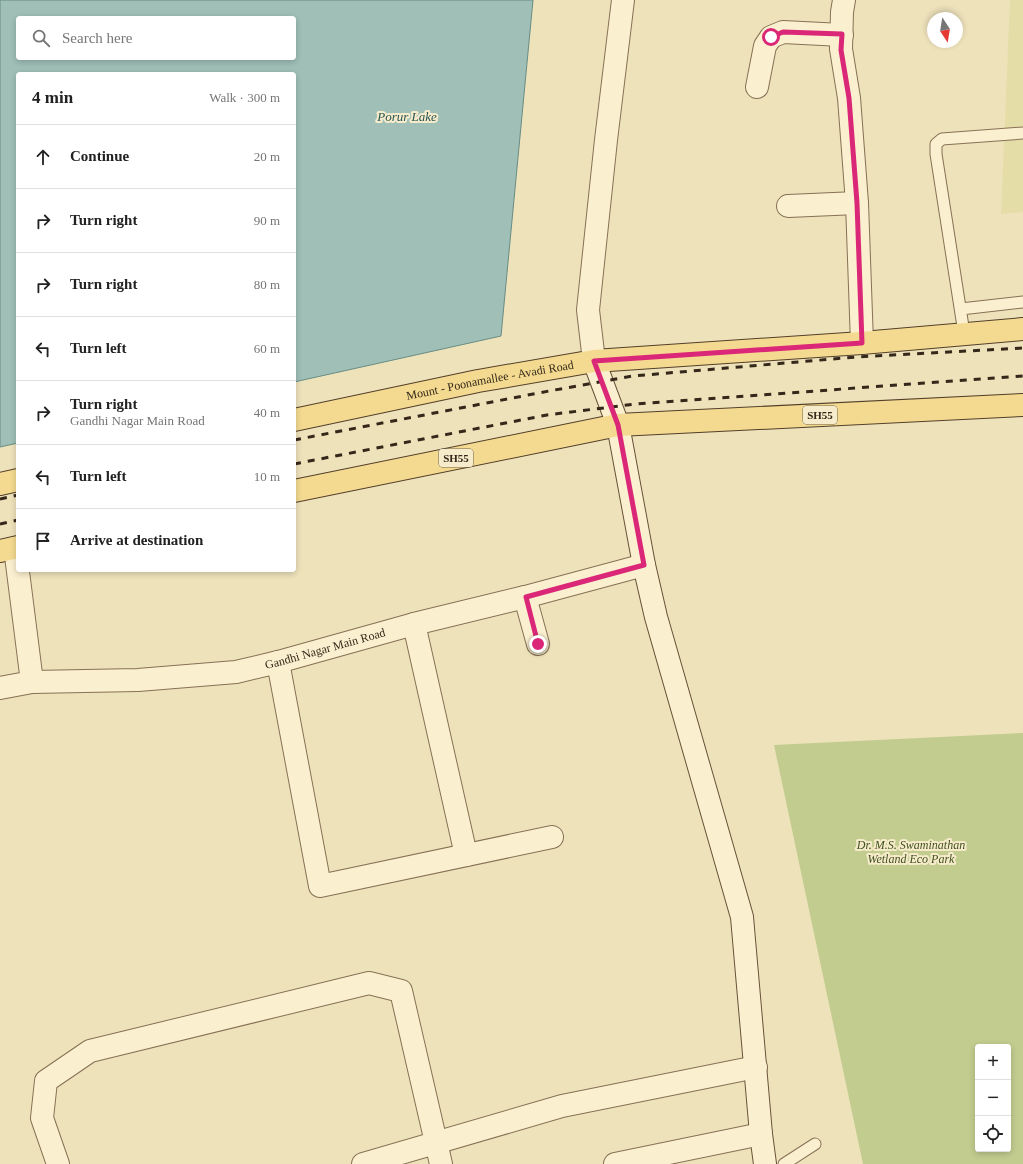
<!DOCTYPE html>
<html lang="en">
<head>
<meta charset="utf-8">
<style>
	:root { --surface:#fff; --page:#f6f6f6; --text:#222; --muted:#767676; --line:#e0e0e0 }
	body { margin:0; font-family:"Times New Roman",serif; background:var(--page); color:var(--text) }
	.controls { position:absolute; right:12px; bottom:12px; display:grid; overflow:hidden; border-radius:4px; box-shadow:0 2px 6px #0003 }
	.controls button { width:36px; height:36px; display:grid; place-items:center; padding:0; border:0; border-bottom:1px solid var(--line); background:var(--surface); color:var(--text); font:20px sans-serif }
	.compass { position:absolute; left:927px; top:12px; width:36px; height:36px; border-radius:50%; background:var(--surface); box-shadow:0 2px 6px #0003; rotate:168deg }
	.stop { position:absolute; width:12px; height:12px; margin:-9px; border:3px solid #db2777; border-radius:50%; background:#fff }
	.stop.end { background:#db2777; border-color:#fff; box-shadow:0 1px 4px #0008 }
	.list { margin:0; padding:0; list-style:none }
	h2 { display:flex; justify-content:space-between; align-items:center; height:52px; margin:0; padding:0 16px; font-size:17px }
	h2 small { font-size:13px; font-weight:400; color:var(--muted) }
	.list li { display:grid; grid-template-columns:26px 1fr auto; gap:12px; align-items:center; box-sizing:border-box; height:64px; padding:0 16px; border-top:1px solid var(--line) }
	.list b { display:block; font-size:15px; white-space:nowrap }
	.list p { margin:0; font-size:13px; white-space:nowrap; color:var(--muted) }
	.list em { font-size:13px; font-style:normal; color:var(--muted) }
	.icon { flex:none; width:22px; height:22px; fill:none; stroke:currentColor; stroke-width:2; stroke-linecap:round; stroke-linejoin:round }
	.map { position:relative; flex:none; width:1023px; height:1164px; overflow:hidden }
	.search { position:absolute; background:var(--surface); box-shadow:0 2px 6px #0003; left:16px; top:16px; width:280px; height:44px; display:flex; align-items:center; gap:10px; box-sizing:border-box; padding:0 14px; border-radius:4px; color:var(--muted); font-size:15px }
	.panel { position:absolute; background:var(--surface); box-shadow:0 2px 6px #0003; left:16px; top:72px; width:280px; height:500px; border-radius:4px }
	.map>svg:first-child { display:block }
	.farmland { fill:#e4dda8 }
	.green { fill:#c2cc8f; fill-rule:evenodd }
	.water { fill:#9fbfb7; stroke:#678c85; fill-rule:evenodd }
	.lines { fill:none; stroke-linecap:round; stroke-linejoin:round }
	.lane-casing { stroke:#867155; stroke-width:13 }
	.street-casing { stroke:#867155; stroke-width:24 }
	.secondary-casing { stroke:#675238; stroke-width:24 }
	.primary-casing { stroke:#533f2a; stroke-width:24 }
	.lane { stroke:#faefce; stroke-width:11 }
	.street { stroke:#faefce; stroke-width:22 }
	.secondary { stroke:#faefce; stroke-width:22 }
	.primary { stroke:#f4da90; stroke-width:22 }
	.rail { stroke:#34281a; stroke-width:3; stroke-dasharray:7 7; stroke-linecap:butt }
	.route { stroke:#db2777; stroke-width:5 }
	.labels { text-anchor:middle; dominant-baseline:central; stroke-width:4; stroke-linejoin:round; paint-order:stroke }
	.shield { fill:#f6ebca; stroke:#6e624f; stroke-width:1 }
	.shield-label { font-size:11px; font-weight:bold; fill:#34281a }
	.street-label { font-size:12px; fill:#34281a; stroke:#f6ebca }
	.park-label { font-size:12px; font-style:italic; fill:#425120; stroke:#f6ebca }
	.water-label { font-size:13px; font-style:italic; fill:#295554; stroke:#f6ebca }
</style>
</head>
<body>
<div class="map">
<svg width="1023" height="1164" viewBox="0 0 1023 1164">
	<rect width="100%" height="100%" fill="#eee2bb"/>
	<path class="farmland" d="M1010,0H1023V212L1001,214Z"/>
	<path class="green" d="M1023,733V1164H863L774,745ZM978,1047H1008V1149H978Z"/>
	<path class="water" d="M0,0H533L501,336L294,382V74H18V443L0,447ZM18,18H294V58H18Z"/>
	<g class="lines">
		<g class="lane-casing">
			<path id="lane" d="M961,309L1023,302
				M964,333L936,154V144L942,139L1023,133
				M784,1164L815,1144"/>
		</g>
		<g class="street-casing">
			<g id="street">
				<path d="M844,0L842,12L841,49L849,98L857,203L862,343"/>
				<path d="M757,87L765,46L771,37L783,32L842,35"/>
				<path d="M788,206L857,203"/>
				<path d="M594,361L588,310L606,140L623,0"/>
				<path d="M15,548L32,682"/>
				<path d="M525,597L538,644"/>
				<path d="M414,624L466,855"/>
				<path d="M278,662L320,886L552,837"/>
				<path id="s1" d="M0,688L32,682L138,680L236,672L278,662L414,624L525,597L644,565"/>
				<path d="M58,1164L42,1118L46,1081L90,1051L369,983L401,991L441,1164"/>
				<path d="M363,1164L562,1106L756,1067"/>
				<path d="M615,1164L761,1134"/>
			</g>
		</g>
		<g class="secondary-casing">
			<path id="secondary" d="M594,361L618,425L644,565L656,617L742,917L761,1134L765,1164"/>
		</g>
		<g class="primary-casing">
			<g id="primary">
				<path id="s2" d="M294,420L478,381L594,361L862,343L1023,329"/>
				<path d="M0,484L18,480"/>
				<path d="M294,491L618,425L1023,405"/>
				<path d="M0,551L18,547"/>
			</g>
		</g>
		<use href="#lane" class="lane"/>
		<use href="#street" class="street"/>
		<use href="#secondary" class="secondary"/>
		<use href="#primary" class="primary"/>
		<path class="rail" d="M294,440L549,391L633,376L856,357L1023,348
			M294,464L547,415L635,404L1023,376
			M0,499L18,495
			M0,524L18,520"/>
	</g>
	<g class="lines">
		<path class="route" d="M538,644L526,597L644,565L618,425L594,361L862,343L857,203L849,98L841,50L842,34L783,32L771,37"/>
	</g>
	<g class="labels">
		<g class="shield">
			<rect x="803" y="406" width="34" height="18" rx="3"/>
			<rect x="439" y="449" width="34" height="18" rx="3"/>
		</g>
		<g class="shield-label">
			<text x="820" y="415">SH55</text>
			<text x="456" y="458">SH55</text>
		</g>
		<g class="street-label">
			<text stroke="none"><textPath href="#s2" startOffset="200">Mount - Poonamallee - Avadi Road</textPath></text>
			<text stroke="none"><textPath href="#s1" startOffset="329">Gandhi Nagar Main Road</textPath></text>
		</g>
		<g class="park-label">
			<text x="911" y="845">Dr. M.S. Swaminathan<tspan x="911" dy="14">Wetland Eco Park</tspan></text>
		</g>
		<g class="water-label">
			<text x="407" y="116">Porur Lake</text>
		</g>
	</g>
</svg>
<div class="controls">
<button>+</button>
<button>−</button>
<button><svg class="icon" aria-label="locate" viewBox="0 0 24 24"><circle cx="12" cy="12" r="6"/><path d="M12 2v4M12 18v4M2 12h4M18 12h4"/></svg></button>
</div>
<svg class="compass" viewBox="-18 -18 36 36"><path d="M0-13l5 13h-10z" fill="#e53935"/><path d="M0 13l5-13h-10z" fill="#767676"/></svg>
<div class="stop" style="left:771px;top:37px"></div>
<div class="stop end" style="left:538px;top:644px"></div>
<div class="search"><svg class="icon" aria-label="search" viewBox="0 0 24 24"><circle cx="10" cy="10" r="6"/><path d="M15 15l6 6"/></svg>Search here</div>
<section class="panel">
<h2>4 min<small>Walk · 300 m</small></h2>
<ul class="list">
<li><svg class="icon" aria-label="ahead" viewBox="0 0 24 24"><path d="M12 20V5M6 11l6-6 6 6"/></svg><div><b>Continue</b></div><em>20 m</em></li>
<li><svg class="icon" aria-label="right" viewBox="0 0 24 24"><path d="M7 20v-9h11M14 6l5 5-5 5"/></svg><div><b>Turn right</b></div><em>90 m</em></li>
<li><svg class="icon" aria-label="right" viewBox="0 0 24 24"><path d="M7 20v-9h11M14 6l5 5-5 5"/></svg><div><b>Turn right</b></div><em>80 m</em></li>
<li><svg class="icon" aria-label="left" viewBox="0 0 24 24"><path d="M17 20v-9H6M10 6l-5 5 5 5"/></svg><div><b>Turn left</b></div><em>60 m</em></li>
<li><svg class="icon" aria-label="right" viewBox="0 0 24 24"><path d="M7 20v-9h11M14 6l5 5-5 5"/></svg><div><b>Turn right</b><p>Gandhi Nagar Main Road</p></div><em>40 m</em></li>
<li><svg class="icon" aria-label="left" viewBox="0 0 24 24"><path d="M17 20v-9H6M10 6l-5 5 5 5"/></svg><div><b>Turn left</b></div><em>10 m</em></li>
<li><svg class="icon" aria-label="arrive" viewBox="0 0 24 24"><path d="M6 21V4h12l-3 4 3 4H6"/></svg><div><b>Arrive at destination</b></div></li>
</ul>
</section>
</div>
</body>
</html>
